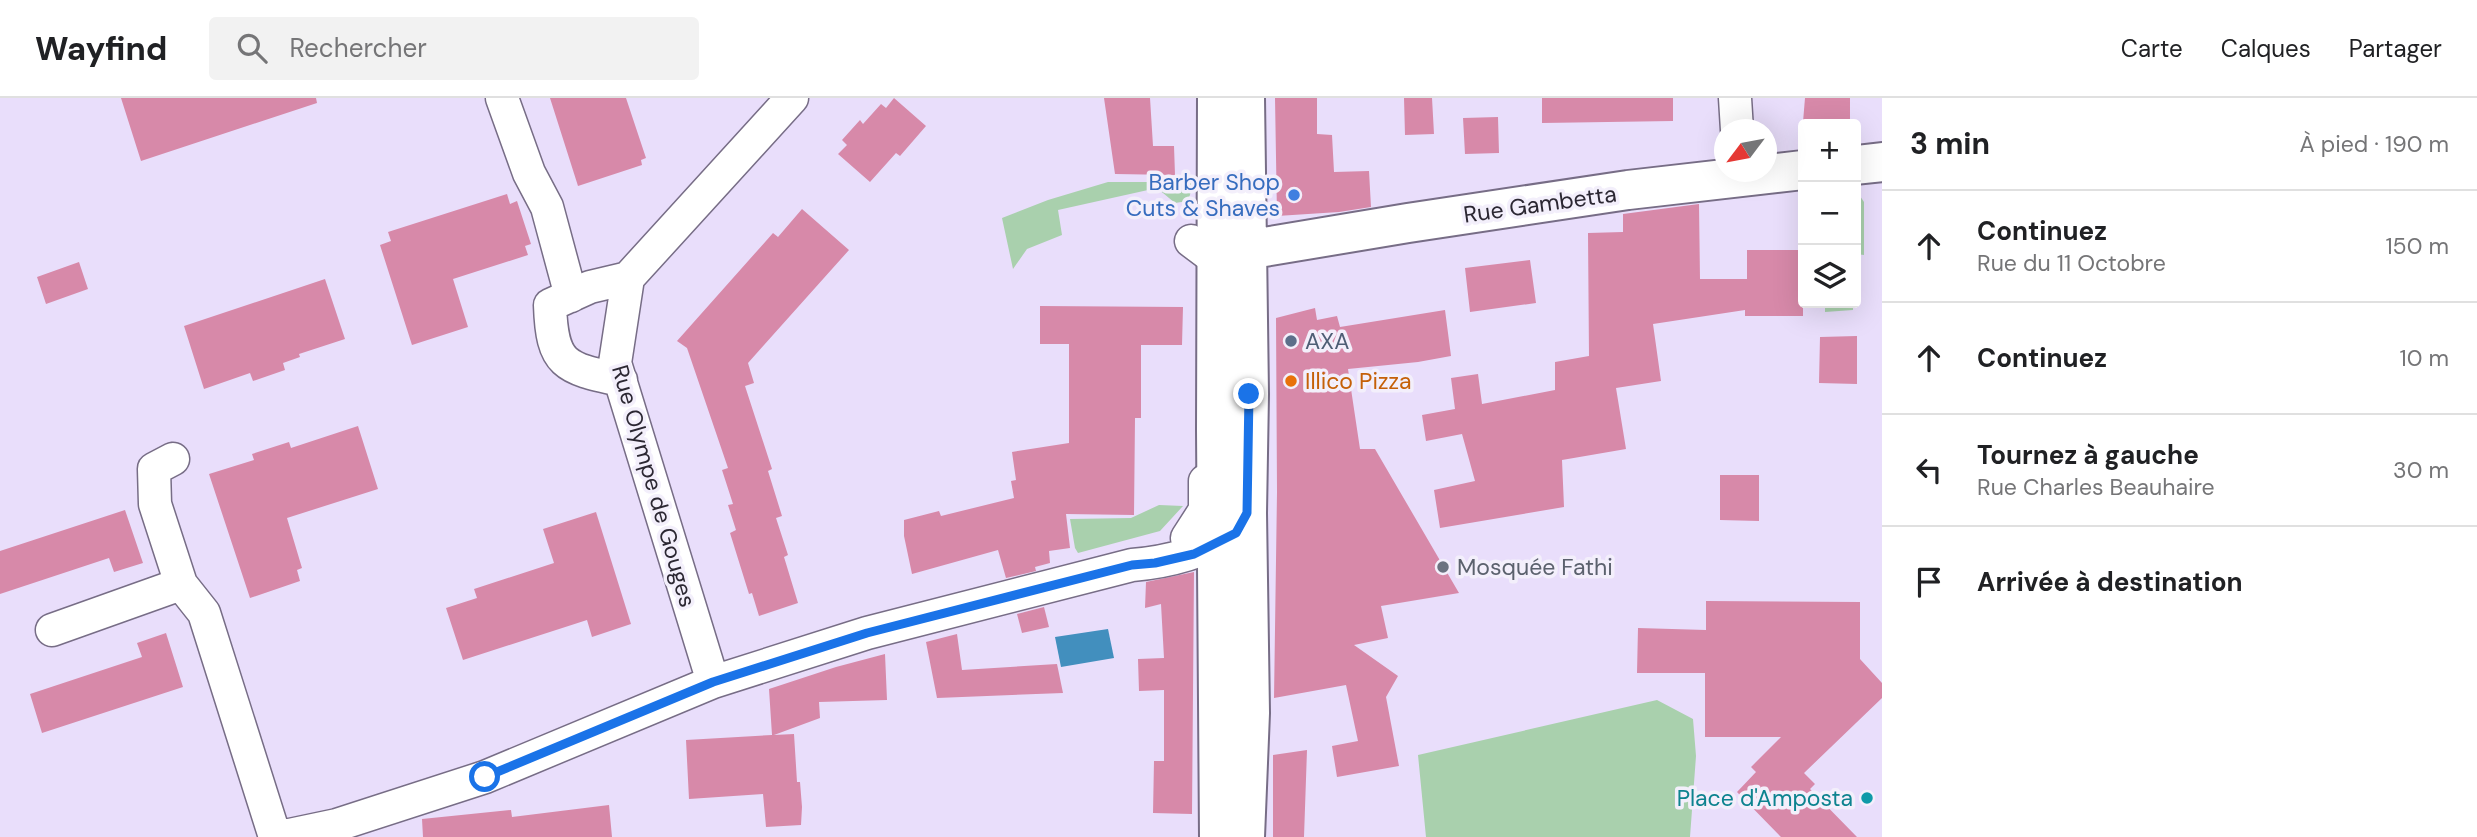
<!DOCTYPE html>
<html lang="fr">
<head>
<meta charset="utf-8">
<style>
	:root { --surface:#fff; --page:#f2f2f2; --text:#202124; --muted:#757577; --line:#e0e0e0 }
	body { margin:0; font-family:"DM Sans",sans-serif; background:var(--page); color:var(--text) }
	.controls { position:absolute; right:21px; top:21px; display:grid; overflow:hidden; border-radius:7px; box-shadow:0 7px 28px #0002 }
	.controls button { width:63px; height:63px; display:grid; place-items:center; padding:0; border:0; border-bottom:2px solid var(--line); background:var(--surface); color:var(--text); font:35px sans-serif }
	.compass { position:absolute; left:1714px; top:21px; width:63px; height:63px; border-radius:50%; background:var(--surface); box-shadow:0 7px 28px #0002; rotate:238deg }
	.stop { position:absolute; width:21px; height:21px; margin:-16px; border:5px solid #1a73e8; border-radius:50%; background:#fff }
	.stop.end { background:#1a73e8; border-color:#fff; box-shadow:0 2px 7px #0008 }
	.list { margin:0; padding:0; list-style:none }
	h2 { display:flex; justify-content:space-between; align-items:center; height:91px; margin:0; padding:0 28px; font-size:30px }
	h2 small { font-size:23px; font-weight:400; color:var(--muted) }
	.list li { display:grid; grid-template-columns:46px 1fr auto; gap:21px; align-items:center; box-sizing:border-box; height:112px; padding:0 28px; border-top:2px solid var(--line) }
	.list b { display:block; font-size:26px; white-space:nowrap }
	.list p { margin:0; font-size:23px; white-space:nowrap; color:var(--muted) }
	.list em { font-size:23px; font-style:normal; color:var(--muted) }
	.icon { flex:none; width:38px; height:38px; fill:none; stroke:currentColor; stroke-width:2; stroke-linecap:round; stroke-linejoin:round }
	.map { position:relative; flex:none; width:1882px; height:739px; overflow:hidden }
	header { display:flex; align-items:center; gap:42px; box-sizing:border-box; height:98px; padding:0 35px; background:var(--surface); border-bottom:2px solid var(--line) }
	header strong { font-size:33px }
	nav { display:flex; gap:38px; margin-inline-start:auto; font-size:24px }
	.search { width:490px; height:63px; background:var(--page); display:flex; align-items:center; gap:18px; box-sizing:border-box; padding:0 24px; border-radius:7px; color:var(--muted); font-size:26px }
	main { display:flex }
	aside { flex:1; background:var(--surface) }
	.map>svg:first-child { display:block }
	.green { fill:#a9d0ad }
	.water { fill:#428fbe }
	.building { fill:#d789a9 }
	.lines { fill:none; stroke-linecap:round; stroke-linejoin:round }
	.minor-casing { stroke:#776d86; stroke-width:35 }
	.major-casing { stroke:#776d86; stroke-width:42 }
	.minor { stroke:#fff; stroke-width:32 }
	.major { stroke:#fff; stroke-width:38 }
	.route { stroke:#1a73e8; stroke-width:9 }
	.shop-dot { fill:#3f7fe0; stroke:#f3effb; stroke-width:2.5 }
	.service-dot { fill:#5c6f8a; stroke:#f3effb; stroke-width:2.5 }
	.food-dot { fill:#e8710a; stroke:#f3effb; stroke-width:2.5 }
	.worship-dot { fill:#6b7280; stroke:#f3effb; stroke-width:2.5 }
	.culture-dot { fill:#0f9aa8; stroke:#f3effb; stroke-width:2.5 }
	.labels { text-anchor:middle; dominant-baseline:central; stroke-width:7; stroke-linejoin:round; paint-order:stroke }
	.shop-label { font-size:23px; fill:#366cbe; stroke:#f3effb; text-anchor:end }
	.street-label { font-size:23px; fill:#2b2732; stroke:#f3effb }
	.service-label { font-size:23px; fill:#4e5e75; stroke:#f3effb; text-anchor:start }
	.food-label { font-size:23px; fill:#c56008; stroke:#f3effb; text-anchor:start }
	.worship-label { font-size:23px; fill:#5b616d; stroke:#f3effb; text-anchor:start }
	.culture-label { font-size:23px; fill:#0d838f; stroke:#f3effb; text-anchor:end }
</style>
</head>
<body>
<header>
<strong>Wayfind</strong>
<div class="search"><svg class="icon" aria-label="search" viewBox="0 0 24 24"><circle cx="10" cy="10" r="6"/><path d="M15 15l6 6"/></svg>Rechercher</div>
<nav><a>Carte</a><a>Calques</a><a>Partager</a></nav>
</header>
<main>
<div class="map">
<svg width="1882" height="739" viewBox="0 0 1882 739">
	<rect width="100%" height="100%" fill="#e9defb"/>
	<path class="green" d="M1108,84H1194L1188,103L1175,105L1157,90L1058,112L1062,137L1027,151L1013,171L1002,120L1048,102Z
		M1856,96L1860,98L1864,104V157L1856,156Z
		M1825,205H1853V212L1825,214Z
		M1159,407L1183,408L1160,433L1078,455L1075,450L1070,421L1131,420Z
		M1657,602L1693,621L1696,658L1690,739H1426L1418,657Z"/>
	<path class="water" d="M1108,531L1114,560L1061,569L1055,539Z"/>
	<path class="building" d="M121,0H316L317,5L141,63Z
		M550,0H626L646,60L641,62L642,67L578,88Z
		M894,0L926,28L900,58L896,55L870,84L838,56L847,47L842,42L860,22L863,26L881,6L886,10Z
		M1104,0H1150L1153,48H1174L1175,77L1115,76Z
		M1275,0H1317V36L1332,37L1334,74L1369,73L1371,109L1339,114L1277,118Z
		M1404,0H1432L1434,36L1405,37Z
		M1542,0H1673V23L1542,25Z
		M1805,0H1850V24H1803Z
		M1498,19L1499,55L1465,56L1463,20Z
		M507,96L510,106L517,103L531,146L525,148L528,157L453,181L468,229L412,247L380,147L391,143L388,134Z
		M1699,106L1700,181H1747V152H1803V218H1745V212L1653,226L1661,283L1616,290L1626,351L1562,362L1564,409L1440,430L1434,392L1475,383L1462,336L1426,343L1422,317L1455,311L1451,280L1478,276L1482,306L1555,292V264L1589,258L1588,135L1623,134V116Z
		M802,111L849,152L748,265L754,285L745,288L772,371L768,373L782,418L776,420L788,457L784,459L798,505L759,518L752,495L749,496L730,435L736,432L728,407L733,406L722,372L728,370L687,250L677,243L773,135L778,139Z
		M1530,162L1536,205L1470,214L1465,170Z
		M79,164L88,191L46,206L37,179Z
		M325,181L345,241L299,256L300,259L283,265L285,272L253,283L250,275L204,291L184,228Z
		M1040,208L1183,209L1182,247H1141V320H1135L1134,417L1066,416L1070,450L1049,453L1050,465L1035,469L1036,473L1006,480L998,452L912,476L904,438V422L939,413L941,418L1014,400L1011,383L1016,382L1012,354L1069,345V246H1040Z
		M1315,210L1317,222L1337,218L1340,229L1445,212L1451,258L1418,264L1348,271L1360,351H1375L1459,495L1381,508L1388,540L1354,547L1398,578L1386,599L1399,668L1337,679L1332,648L1358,643L1346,587L1274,600L1277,394L1276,220Z
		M1857,238V286L1819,285L1820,239Z
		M358,328L378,391L287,420L302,470L297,472L300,483L250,500L209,376L254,362L252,356L289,344L291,350Z
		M1720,377H1759V423L1720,422Z
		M125,412L143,465L114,474L109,460L0,496V453Z
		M596,414L631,526L592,539L587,522L463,562L446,510L477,500L474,491L554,465L543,431Z
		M1194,474L1192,716L1153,715L1154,663H1164V592L1139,593L1138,561L1164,560L1161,506L1145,510L1146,484Z
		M1706,503L1860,504V561L1882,585V600L1804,675L1815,686L1810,691L1857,739H1781L1737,694L1756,674L1751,669L1781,639H1705V575H1637L1638,530L1706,532Z
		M1044,509L1049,529L1022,535L1017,516Z
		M166,535L183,589L42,635L30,596L142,559L137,545Z
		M957,536L962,572L1057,566L1063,595L937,600L926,544Z
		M885,556L887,602L819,604L820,620L774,637L794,636L797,684H800L802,709L801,727L766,729L763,696L689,701L686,642L772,637L769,591L836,569Z
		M1307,652L1304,739H1273V657Z
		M609,707L612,739H423L422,721L511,712L512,719Z"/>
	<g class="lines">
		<g class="minor-casing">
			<path id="minor" d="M502,0L529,75L547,109L571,198
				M1735,0L1737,32
				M1191,143L1231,173
				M621,282C565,270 552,268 550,207L590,189L628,180
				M173,361L154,371L155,406L181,486L204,515L275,739
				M1187,440L1205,412V383
				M52,532L181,486
				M713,584L615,265L628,180L792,0
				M280,739L337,727L485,679L713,584L867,535L1132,467C1170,464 1204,454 1236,435"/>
		</g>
		<g class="major-casing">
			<path id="major" d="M1217,0L1216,332L1219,739
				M1245,0L1249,296L1247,415L1250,615L1245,739
				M1856,67L1882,64
				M1230,131L1246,152L1408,125L1628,92L1803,72"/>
		</g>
		<use href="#minor" class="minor"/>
		<use href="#major" class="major"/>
	</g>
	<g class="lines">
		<path class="route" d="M485,679L713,584L867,535L1132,467L1155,465L1194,456L1236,435L1247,415L1249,296"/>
	</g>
	<circle class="shop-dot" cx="1294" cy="97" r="7"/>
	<circle class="service-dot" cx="1291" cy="243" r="7"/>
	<circle class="food-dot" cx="1291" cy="283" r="7"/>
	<circle class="worship-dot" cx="1443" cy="469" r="7"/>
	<circle class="culture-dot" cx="1867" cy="700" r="7"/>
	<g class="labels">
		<g class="shop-label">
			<text x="1280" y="84">Barber Shop<tspan x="1280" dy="26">Cuts &amp; Shaves</tspan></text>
		</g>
		<g class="street-label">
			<text transform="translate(1540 106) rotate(-8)">Rue Gambetta</text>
			<text transform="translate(654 388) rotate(74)">Rue Olympe de Gouges</text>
		</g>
		<g class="service-label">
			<text x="1305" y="243">AXA</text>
		</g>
		<g class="food-label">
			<text x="1305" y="283">Illico Pizza</text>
		</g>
		<g class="worship-label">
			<text x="1457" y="469">Mosquée Fathi</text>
		</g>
		<g class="culture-label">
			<text x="1853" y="700">Place d'Amposta</text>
		</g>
	</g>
</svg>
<div class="controls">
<button>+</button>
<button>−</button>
<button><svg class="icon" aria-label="layers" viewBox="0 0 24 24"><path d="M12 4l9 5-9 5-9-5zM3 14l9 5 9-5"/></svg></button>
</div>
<svg class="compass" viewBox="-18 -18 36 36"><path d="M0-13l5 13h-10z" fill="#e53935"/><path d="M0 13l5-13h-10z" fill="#757577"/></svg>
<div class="stop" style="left:485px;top:679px"></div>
<div class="stop end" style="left:1249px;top:296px"></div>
</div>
<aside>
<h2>3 min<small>À pied · 190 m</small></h2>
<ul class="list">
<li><svg class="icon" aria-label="ahead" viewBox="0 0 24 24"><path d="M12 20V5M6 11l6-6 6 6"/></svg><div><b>Continuez</b><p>Rue du 11 Octobre</p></div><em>150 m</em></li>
<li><svg class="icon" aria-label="ahead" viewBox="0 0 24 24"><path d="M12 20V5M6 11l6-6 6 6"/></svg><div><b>Continuez</b></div><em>10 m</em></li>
<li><svg class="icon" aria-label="left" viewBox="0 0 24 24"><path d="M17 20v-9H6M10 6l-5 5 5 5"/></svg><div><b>Tournez à gauche</b><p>Rue Charles Beauhaire</p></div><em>30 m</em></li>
<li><svg class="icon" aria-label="arrive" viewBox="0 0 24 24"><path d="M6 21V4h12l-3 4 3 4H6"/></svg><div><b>Arrivée à destination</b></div></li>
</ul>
</aside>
</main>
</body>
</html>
